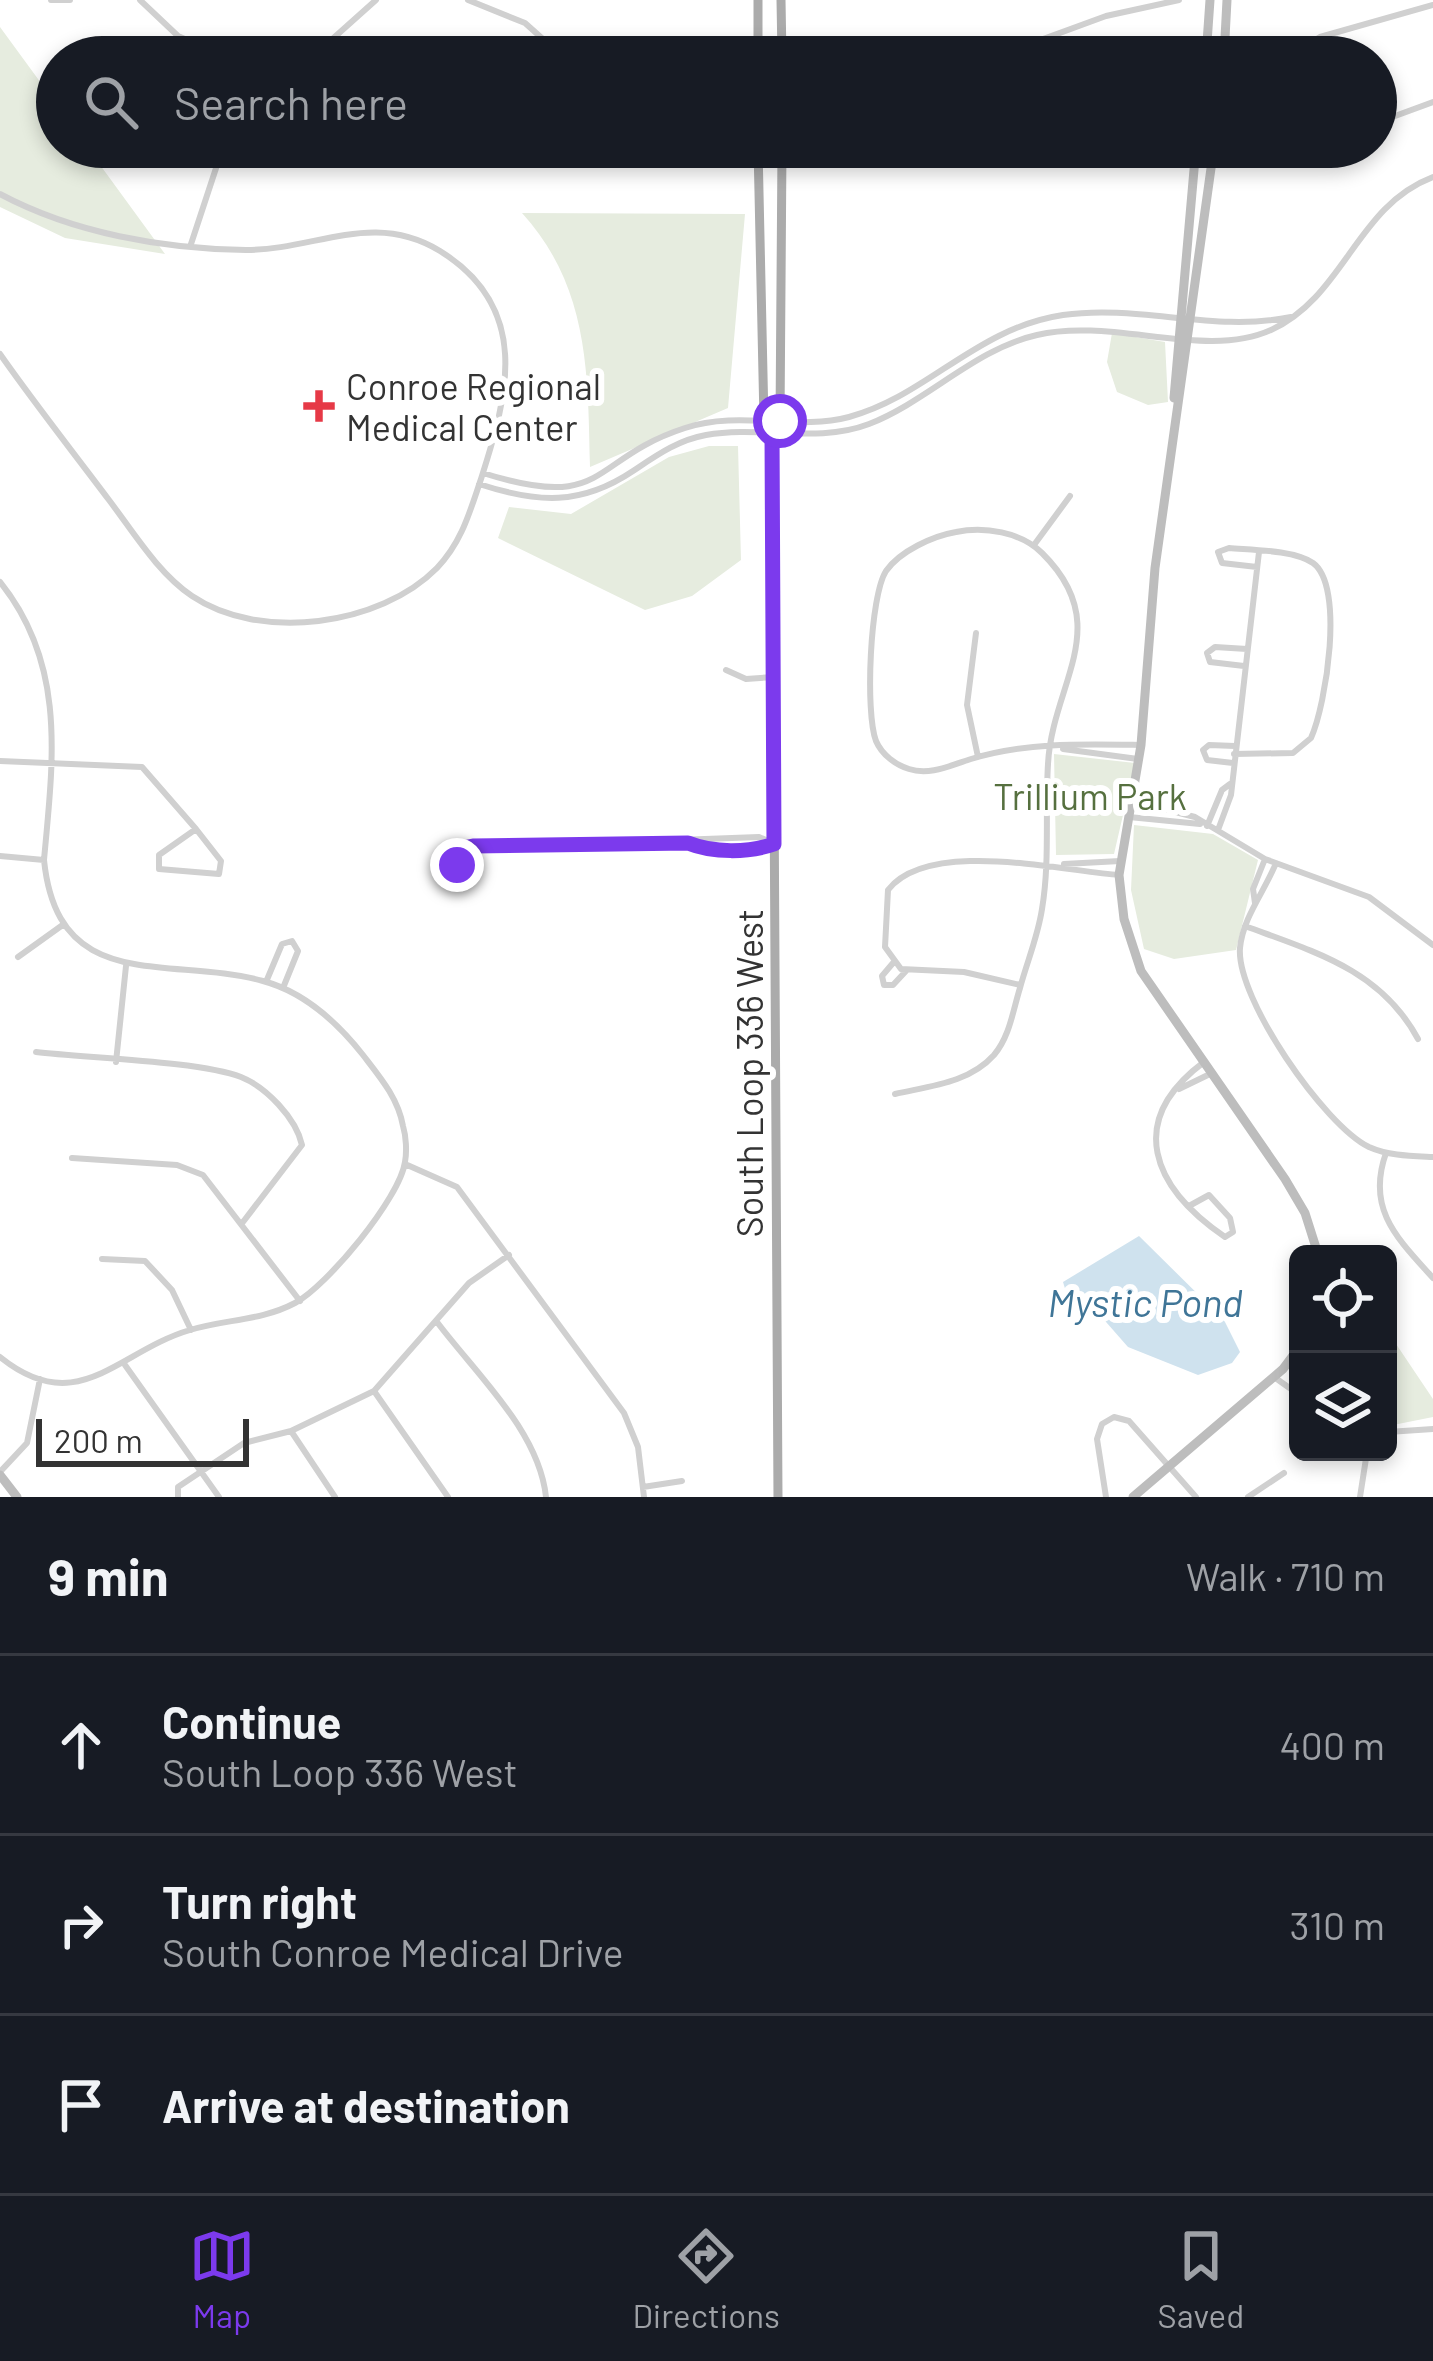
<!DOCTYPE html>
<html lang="en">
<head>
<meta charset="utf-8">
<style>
	:root { --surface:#171b24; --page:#20242c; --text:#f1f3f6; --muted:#9ea1a6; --line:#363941; --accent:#7c3aed }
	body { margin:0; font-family:Barlow,sans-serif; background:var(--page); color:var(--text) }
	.controls { position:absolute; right:36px; bottom:36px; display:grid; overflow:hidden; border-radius:18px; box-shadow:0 6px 18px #0003 }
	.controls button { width:108px; height:108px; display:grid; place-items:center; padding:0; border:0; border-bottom:3px solid var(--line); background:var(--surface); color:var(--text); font:60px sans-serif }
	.scale { position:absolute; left:36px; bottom:30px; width:213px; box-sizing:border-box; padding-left:12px; border:6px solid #333; border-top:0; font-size:33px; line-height:42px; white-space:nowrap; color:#333; -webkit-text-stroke:9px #fff; paint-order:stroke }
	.stop { position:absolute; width:36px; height:36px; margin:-27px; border:9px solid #7c3aed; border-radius:50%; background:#fff }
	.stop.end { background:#7c3aed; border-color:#fff; box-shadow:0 3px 12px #0008 }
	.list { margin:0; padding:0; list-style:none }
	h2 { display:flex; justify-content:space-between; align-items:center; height:156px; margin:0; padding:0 48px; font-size:51px }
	h2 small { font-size:39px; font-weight:400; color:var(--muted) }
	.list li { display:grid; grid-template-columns:78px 1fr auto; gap:36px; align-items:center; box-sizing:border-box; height:180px; padding:0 48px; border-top:3px solid var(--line) }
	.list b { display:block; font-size:45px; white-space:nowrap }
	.list p { margin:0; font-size:39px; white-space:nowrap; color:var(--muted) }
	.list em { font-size:39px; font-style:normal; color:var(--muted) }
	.icon { flex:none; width:66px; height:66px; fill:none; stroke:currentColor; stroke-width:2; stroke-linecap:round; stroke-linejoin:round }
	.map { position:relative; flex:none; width:1433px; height:1497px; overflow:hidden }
	.search { position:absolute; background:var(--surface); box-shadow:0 6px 18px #0003; left:36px; right:36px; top:36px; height:132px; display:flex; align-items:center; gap:30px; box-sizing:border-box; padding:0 42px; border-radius:66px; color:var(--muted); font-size:45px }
	.sheet { height:696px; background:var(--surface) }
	nav { display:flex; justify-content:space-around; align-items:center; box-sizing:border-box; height:168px; border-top:3px solid var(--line); background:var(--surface); font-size:33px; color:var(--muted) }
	nav a { display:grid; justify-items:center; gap:6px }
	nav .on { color:var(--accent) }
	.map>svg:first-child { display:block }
	.green { fill:#e6ecdf }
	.water { fill:#cfe2ee }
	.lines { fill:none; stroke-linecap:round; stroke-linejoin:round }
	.street { stroke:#d0d0d0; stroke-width:6 }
	.secondary { stroke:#bdbdbd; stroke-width:9 }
	.primary { stroke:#ababab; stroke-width:9 }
	.route { stroke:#7c3aed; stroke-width:15 }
	.poi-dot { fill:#e63946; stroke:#fff; stroke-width:4.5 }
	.labels { text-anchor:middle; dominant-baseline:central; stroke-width:12; stroke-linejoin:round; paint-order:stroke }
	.poi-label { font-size:36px; fill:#333; stroke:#fff; text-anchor:start }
	.park-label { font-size:36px; fill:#56703f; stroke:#fff }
	.street-label { font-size:36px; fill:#333; stroke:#fff }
	.water-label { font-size:39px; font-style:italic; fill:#3f7597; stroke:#fff }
</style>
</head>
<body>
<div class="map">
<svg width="1433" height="1497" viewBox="0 0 1433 1497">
	<rect width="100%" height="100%" fill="#fff"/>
	<path class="green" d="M0,27L57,105V147H87L165,254L65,238L0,207Z
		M522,213L745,214L728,408L590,467C588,372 589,287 522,213Z
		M1112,333L1165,342L1168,402L1148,405L1117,392L1107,362Z
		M709,446H738L741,560L692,596L645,610L498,538L509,507L571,514L669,457Z
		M1054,754L1135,763L1114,854L1056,855Z
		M1134,825L1213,834L1258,860L1236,950L1174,959L1144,949L1131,890Z
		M1388,1332L1433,1399V1417L1388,1426Z"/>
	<path class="water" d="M1139,1236L1224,1320L1240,1352L1232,1363L1198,1375L1128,1347L1092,1306L1067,1295L1063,1282Z"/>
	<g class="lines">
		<path class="street" d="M51,0H70
			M140,0L178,36L225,57
			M468,0L525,23L563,57
			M290,57L329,42L376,0
			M994,57L1106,16L1179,0
			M1307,57L1309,44L1320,37L1433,5
			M1376,123L1433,102
			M0,194C73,233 163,249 246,250C316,250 373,210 440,251C532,308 508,395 481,479C470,511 462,542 437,568C380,626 260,642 192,596C158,573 134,533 109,500C73,452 35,404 0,354
			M191,244L223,147
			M483,473C608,513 589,459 685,428C739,410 796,431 849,417C927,396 976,328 1063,315C1140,304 1214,333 1291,317
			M479,484C537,503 581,506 633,471C657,455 678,440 706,435C759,425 817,444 869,424C928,401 975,349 1037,335C1112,317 1205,360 1271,330C1345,296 1356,206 1433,177
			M1034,545L1070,496
			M0,582C67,665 53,761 44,860C58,996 169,955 263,981C304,992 337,1022 363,1055C380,1077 398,1098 403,1126C406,1136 407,1151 405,1162C400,1198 327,1286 295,1303C261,1321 226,1319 190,1330C118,1351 78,1420 0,1357
			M976,633L967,705L978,757
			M1244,666L1210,662L1207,653L1215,647L1247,649
			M726,670L746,679L773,677
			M1063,749L1138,759
			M1234,754L1293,753L1311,738C1326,705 1345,586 1313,563C1294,550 1252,550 1229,548L1218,552L1222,563L1257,567
			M0,761L142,767L196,829
			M1233,763L1207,760L1203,750L1209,745L1235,746
			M1132,801L1195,817L1265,859L1369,897L1433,945
			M1129,817L1200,824
			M1207,826L1222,790L1230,784
			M196,829L221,861L219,874L159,869V855Z
			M1218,830L1231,795L1259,552
			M691,844L758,849L772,844
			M463,848L461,862L443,861V847L454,842L463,848L759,837L773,843
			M0,856L44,860
			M1276,863C1265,891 1243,917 1240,948C1236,998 1324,1125 1369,1147C1389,1156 1411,1156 1433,1157
			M1064,864L1120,861
			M1255,903L1253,889L1265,859
			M1245,926C1315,952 1381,970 1418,1039
			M18,957L64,924
			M893,963L882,976L884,985H893L906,971
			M266,982L282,944L292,941L298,951L283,988
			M1020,985L964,972L901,969L885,947L888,890C929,838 1062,871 1119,875
			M36,1052C86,1058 200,1061 241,1077C266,1087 296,1118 302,1145L243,1222
			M116,1062L126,966
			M1179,1089L1212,1073
			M895,1094C930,1086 969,1083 994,1055C1010,1036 1013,1010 1020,988C1027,962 1038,936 1042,909C1050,862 1045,812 1048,764C1052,683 1116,626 1042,553C1021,532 984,526 956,532C933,536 900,551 886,571C870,596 865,712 876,741C882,755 896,765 909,769C930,776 951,765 971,759C1026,742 1084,744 1141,745
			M1386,1153C1366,1209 1397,1238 1433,1278
			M72,1158L177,1165L203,1175L300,1301
			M405,1164L457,1187L624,1413L638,1447L644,1497
			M1189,1206L1209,1195L1230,1218L1233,1232L1225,1237C1152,1187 1125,1121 1204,1062
			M102,1259L145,1261L172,1290L191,1330
			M437,1322C476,1374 539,1431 546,1497
			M125,1365L219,1497
			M1274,1377L1298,1394
			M374,1391L448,1497
			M291,1431L335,1497
			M1388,1432L1433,1429
			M0,1472L27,1443L40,1379
			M643,1487L682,1481
			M178,1497V1487L244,1443L291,1431L374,1391L469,1283L509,1255
			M1106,1497L1097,1439L1102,1424L1114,1417L1129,1421L1196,1497
			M1248,1497L1284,1473
			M1360,1497L1367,1452"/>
		<path class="secondary" d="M1206,57L1210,0
			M1224,57L1227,0
			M1214,147L1155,568L1141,745L1119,875L1124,919L1141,971L1285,1179L1305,1213L1318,1254
			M1174,398L1196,147
			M0,1475L17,1497
			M1133,1497L1283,1369L1298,1349"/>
		<path class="primary" d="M758,0V57
			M781,0L782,57
			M758,147L764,420L772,433L778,1497
			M772,433L780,421L782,147"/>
	</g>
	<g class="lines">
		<path class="route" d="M457,865L463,848L473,846L688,843C713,853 748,853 774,844L772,433L780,421"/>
	</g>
	<path class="poi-dot" d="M313 388h12v12h12v12h-12v12h-12v-12h-12v-12h12z"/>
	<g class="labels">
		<g class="poi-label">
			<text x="346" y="385">Conroe Regional<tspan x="346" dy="41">Medical Center</tspan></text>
		</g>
		<g class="park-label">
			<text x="1090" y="795">Trillium Park</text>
		</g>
		<g class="street-label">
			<text transform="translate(748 1073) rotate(-90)">South Loop 336 West</text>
		</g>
		<g class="water-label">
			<text x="1145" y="1301">Mystic Pond</text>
		</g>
	</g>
</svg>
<div class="controls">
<button><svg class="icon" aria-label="locate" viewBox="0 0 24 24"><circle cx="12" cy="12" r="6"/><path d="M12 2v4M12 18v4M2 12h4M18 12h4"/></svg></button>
<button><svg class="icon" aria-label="layers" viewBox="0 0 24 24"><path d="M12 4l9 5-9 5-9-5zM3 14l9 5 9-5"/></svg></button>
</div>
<div class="scale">200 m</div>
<div class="stop" style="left:780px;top:421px"></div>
<div class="stop end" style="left:457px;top:865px"></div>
<div class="search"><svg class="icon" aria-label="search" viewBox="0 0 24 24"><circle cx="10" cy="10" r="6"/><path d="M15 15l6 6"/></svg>Search here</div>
</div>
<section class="sheet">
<h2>9 min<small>Walk · 710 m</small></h2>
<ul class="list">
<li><svg class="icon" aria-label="ahead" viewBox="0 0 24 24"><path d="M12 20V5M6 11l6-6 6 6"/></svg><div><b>Continue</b><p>South Loop 336 West</p></div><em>400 m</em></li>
<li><svg class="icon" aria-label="right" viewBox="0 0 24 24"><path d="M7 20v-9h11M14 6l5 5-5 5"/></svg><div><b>Turn right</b><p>South Conroe Medical Drive</p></div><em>310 m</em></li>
<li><svg class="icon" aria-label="arrive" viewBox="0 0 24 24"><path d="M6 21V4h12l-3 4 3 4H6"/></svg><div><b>Arrive at destination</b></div></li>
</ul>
</section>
<nav>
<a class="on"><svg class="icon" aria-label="map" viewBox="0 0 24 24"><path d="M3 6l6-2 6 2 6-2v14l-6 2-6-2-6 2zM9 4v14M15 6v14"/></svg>Map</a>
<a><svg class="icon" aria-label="directions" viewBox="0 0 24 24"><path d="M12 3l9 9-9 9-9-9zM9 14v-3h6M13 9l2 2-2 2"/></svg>Directions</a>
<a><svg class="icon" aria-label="saved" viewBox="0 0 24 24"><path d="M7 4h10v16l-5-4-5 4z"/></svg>Saved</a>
</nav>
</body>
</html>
